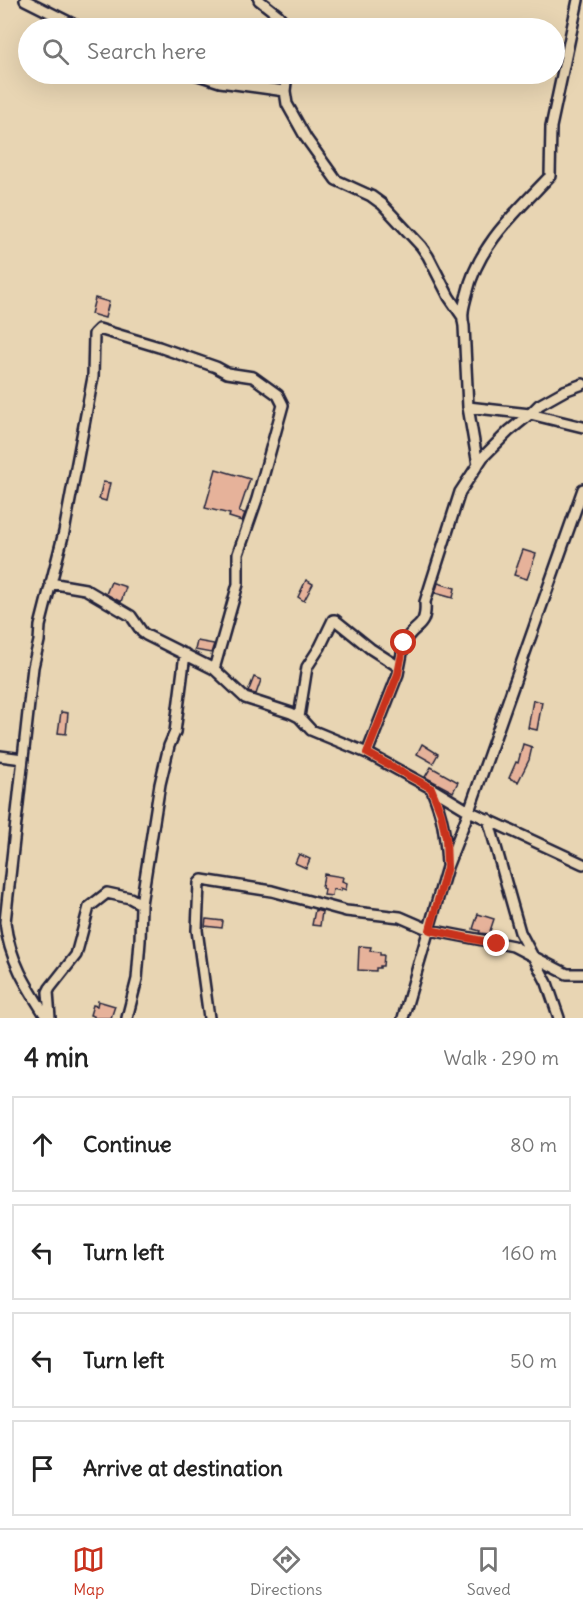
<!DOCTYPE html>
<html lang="en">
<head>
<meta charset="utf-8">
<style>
	:root { --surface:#fff; --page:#f2f2f2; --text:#222; --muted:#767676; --line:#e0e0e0; --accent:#c8321e }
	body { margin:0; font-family:Delius,sans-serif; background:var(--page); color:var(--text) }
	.stop { position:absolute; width:18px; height:18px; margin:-14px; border:4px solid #c8321e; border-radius:50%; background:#fff }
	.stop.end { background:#c8321e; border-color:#fff; box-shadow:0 2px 6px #0008 }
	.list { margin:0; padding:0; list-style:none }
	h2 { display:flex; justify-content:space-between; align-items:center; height:78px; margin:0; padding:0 24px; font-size:26px }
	h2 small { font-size:20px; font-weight:400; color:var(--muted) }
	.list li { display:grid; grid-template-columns:39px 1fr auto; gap:18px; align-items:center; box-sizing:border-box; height:96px; margin:0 12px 12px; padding:0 12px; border:2px solid var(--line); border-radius:0px }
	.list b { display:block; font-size:22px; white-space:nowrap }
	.list em { font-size:20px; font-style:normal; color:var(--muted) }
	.icon { flex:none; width:33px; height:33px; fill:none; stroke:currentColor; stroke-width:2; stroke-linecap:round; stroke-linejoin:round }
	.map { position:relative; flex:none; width:583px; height:1018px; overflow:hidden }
	.search { position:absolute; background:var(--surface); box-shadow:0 6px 24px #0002; left:18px; right:18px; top:18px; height:66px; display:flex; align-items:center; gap:15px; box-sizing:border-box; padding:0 21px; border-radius:33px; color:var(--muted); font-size:22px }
	.sheet { height:510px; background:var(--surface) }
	nav { display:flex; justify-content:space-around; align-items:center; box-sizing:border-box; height:84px; border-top:2px solid var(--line); background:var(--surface); font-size:16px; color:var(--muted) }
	nav a { display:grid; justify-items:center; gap:3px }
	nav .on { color:var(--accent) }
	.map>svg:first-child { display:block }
	.building { fill:#e6b29a; stroke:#22223b; stroke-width:1.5 }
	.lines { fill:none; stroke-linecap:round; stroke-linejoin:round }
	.street-casing { stroke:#22223b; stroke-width:14 }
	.street { stroke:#e8d5b3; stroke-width:9 }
	.route { stroke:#c8321e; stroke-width:8 }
</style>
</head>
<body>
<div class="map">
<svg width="583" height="1018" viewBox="0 0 583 1018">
	<rect width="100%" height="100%" fill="#e8d5b3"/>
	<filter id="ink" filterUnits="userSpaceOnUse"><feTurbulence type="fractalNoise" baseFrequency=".0167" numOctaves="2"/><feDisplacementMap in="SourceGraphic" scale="12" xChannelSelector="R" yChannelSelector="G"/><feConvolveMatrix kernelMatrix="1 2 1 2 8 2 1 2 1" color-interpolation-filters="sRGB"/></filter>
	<g filter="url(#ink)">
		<path class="building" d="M95,298L109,302L105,318L91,314Z
			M216,469L250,479L239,512L245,513L242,521L229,517L230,514L205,508Z
			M103,482L110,483L106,501L99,499Z
			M523,550L536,554L527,579L514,575Z
			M306,580L313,584L304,601L298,597Z
			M111,582L126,587L121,602L106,594Z
			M438,583L455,588L453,598L435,593Z
			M197,641L214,644L211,653L195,650Z
			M254,677L261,680L256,694L248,692Z
			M533,700L542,702L537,730L528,728Z
			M61,712L68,713L66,734L58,733Z
			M422,744L438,754L433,763L417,754Z
			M523,744L532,747L529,760L518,782L509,778L516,762L518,763Z
			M431,767L458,782L453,792L425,777Z
			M299,854L310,859L306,868L295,863Z
			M324,874L343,877L342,881L347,883L346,890L341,888V891L333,889L332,896L324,895L325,889L322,888Z
			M315,910L322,912L320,926L312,925Z
			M478,914L494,919L489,934L479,933L480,931L473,929Z
			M206,919L223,921L222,928L205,926Z
			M359,946L371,947L370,951L380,952V955H384L383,966H380V968H376V971L358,970Z
			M98,1001L115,1006L111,1018H94V1016L90,1015L93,1005L97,1006Z"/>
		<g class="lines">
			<g class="street-casing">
				<path id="street" d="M25,0L81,28
					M259,0L278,15L289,28
					M195,74L220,82L285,91
					M287,74L285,91L287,104L306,138L336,180L371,196L382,204L421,246L428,256L449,297L462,316
					M468,407L530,414L583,427
					M478,465L468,407L464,326C461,314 464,305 467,294C478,245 517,211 550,176L551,127L578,0
					M50,583L85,589L131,616L142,632L146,635L214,669L245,698L291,713L299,717L311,730L367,753L431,788L469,811L583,864
					M299,717L307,667L320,647L333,620H335L371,649L399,667
					M367,753L398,674L404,643C414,623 427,630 425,602L460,492L483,457L509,431L530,414L539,405L564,391L583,384
					M0,756L23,759
					M431,788C443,816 445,833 447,864
					M488,819L520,932L547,983L559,1018
					M47,1018C27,987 9,959 5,922L33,667L39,641L40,626L64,532L93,377L94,334L99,329L159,347L216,367L227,373L253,377L278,395L283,405L257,499L238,554V584L214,669
					M50,1018L48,992L50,988L76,955L89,907L107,893L130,898L141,904
					M127,1018L137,979L140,941L141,904L160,784L169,746L175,732L185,654
					M209,1018L197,930L199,883L202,880L272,891L346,911L400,917L430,930L513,946L567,974H583
					M403,1018L447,867L469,811L583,489"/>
			</g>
			<use href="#street" class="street"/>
		</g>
	</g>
	<g class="lines" filter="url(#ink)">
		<path class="route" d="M404,643L398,674L367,753L431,788L441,813L446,838L447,867L430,930L497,944"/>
	</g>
</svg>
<div class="stop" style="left:404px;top:643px"></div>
<div class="stop end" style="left:497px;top:944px"></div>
<div class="search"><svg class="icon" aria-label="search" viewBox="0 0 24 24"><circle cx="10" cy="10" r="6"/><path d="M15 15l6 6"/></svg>Search here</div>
</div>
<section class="sheet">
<h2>4 min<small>Walk · 290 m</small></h2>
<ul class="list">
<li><svg class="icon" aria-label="ahead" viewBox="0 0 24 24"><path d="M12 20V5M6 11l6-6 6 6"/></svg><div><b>Continue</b></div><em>80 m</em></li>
<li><svg class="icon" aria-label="left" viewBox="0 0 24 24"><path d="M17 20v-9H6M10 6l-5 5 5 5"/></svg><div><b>Turn left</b></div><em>160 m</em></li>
<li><svg class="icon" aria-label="left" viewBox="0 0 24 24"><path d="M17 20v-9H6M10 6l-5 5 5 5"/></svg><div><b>Turn left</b></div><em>50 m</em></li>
<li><svg class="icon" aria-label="arrive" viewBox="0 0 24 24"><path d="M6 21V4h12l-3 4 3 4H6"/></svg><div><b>Arrive at destination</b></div></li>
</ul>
</section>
<nav>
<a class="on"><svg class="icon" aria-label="map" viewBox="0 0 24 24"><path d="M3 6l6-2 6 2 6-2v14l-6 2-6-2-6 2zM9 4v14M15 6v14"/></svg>Map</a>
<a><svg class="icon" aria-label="directions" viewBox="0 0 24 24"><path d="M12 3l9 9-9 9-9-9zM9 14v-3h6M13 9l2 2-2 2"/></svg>Directions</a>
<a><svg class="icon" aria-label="saved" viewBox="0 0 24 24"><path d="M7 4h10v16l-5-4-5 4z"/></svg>Saved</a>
</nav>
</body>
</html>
